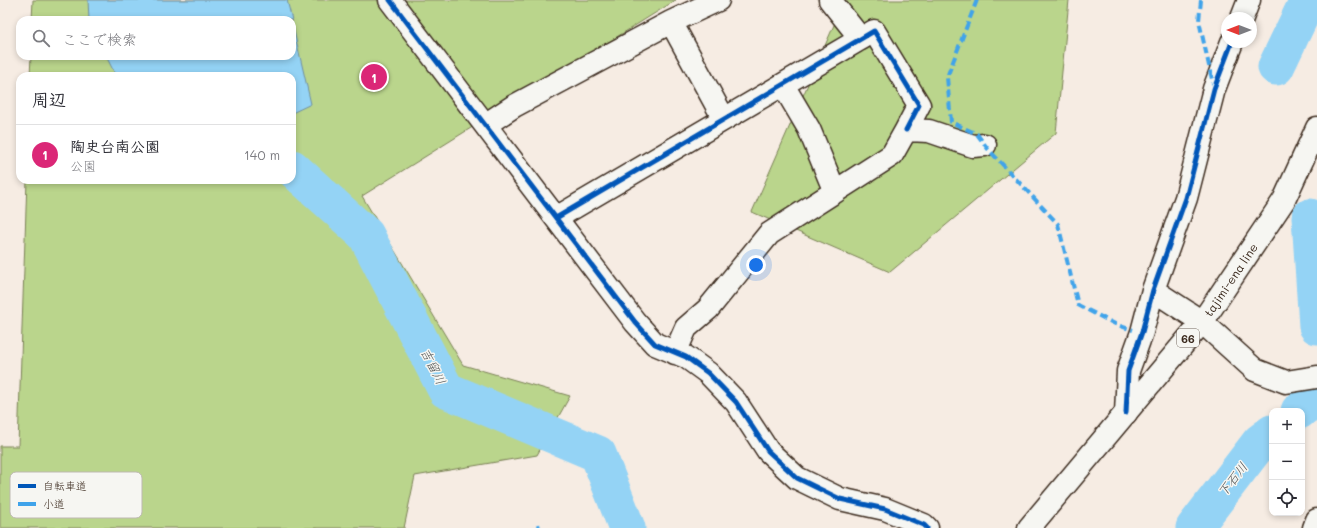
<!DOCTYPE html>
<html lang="ja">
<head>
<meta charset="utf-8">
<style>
	:root { --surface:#fff; --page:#f7f7f7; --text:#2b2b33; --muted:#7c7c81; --line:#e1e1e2; --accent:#db2777 }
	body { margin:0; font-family:Mali,"Klee One",sans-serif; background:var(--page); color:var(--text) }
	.controls { position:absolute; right:12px; bottom:12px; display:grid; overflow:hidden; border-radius:8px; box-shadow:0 2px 6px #0003 }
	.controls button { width:36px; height:36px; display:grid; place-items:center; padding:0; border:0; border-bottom:1px solid var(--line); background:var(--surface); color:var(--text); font:20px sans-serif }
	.compass { position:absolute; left:1221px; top:12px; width:36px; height:36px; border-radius:50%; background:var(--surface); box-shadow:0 2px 6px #0003; rotate:270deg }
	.you { position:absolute; left:756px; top:265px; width:14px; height:14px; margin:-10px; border:3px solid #fff; border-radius:50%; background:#1a73e8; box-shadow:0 0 0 6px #1a73e833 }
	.badge { display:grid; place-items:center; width:26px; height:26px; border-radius:50%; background:var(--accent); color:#fff; font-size:13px; font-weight:700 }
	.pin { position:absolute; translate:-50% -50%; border:2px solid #fff; box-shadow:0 1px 4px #0006 }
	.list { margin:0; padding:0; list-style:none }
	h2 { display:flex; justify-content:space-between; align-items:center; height:52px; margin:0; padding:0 16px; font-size:17px }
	h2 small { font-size:13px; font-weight:400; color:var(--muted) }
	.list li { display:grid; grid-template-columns:26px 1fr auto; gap:12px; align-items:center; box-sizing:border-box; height:60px; padding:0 16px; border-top:1px solid var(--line) }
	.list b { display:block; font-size:15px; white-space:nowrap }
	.list p { margin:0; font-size:13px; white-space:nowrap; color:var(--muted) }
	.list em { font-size:13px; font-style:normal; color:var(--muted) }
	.icon { flex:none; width:22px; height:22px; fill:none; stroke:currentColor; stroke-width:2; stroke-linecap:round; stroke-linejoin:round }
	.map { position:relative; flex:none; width:1317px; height:528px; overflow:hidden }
	.search { position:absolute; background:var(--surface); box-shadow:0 2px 6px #0003; left:16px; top:16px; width:280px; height:44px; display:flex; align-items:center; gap:10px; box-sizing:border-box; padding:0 14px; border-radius:12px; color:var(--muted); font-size:15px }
	.panel { position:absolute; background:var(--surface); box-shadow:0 2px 6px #0003; left:16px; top:72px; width:280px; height:112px; border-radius:12px }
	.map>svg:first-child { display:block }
	.green { fill:#bad58c; stroke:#7a8055 }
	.water { fill:#94d3f5; stroke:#708f9f }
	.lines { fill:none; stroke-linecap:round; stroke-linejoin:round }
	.river { stroke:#94d3f5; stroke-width:37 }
	.minor-casing { stroke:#3b2a1e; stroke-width:25 }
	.primary-casing { stroke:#3b2a1e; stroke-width:25 }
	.minor { stroke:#f6f6f2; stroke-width:22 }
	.primary { stroke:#f6f6f2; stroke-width:22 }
	.quiet { stroke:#3fa3ea; stroke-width:4; stroke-dasharray:8 4; stroke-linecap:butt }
	.cycleway-casing { stroke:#f6f6f2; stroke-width:8 }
	.cycleway { stroke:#0057b8; stroke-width:5 }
	.labels { text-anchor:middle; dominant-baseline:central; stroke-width:3; stroke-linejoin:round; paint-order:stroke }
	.shield { fill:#f6f6f2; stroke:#73675e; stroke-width:1 }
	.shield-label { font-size:11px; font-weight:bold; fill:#3b2a1e }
	.street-label { font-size:12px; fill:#3b2a1e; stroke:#f6f6f2 }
	.water-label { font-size:13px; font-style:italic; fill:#515454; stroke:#f6f6f2 }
	.key { fill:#f6f6f2; stroke:#beb9b2; stroke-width:1 }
	.key-label { font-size:11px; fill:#3b2a1e }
</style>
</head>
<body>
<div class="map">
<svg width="1317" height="528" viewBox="0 0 1317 528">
	<rect width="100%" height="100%" fill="#f6ece3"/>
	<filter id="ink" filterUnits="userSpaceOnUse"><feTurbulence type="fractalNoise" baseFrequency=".025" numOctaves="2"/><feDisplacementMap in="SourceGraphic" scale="8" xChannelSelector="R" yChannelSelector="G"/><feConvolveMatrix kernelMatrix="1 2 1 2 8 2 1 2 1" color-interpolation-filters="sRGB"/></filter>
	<g filter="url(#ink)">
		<path class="green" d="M33,0H676L362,196L463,365L570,396L537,455L415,476L404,528H0V446H18L27,180H292V76H30L31,56H292V20H32Z
			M845,0H1069L1056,133L890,272L752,212Z"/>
		<path class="water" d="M88,0H287L292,20H89Z
			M292,22L311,104L292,113V76H116L106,56H292Z"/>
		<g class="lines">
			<path class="river" d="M1276,67L1308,0
				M292,168L366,235L446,390L598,454L627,528
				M1310,217L1317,326
				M1299,411L1306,405L1317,402
				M1194,528L1260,442L1272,433"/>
			<g class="minor-casing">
				<path id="minor" d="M390,0L635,322L655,344L686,357L708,373L736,402L768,451L797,478L840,499L885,509L924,525L927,528
					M830,0L861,39
					M1242,18L1249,0
					M671,22L724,119
					M783,85L809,129L835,192
					M485,125L514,106L671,22L718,0
					M556,218L874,31L919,105L906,130
					M1153,290L1202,322L1255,370L1286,382L1317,377
					M675,353L686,328L708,309L769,234L892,155L906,130L929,131L973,146L985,145
					M1126,413L1128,371L1142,332L1153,290L1186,198L1214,89L1232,42
					M1314,528L1317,520"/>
			</g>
			<g class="primary-casing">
				<g id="primary">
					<path id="s1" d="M1029,528L1202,322L1284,200L1317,128"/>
				</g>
			</g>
			<use href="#minor" class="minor"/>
			<use href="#primary" class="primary"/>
			<path class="quiet" d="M977,0L947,77L951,122L977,134L988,149L1058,224L1078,305L1117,325L1133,330
				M1201,0L1199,21L1214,88
				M538,524L539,528"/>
			<g class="cycleway-casing">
				<path id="cycleway" d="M390,0L635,322L655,344L686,357L708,373L736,402L768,451L797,478L840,499L885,509L924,525L927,528
					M556,218L874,31L919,105L906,130
					M1126,413L1128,371L1142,332L1153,290L1186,198L1214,89L1232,42"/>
			</g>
			<use href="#cycleway" class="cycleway"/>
		</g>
	</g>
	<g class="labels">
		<rect class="shield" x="1177" y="329" width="22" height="18" rx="3"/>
		<g class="shield-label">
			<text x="1188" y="338">66</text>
		</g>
		<g class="street-label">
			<text stroke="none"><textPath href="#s1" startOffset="320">tajimi-ena line</textPath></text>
		</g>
		<g class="water-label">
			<text transform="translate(434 366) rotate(63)">吉留川</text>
			<text transform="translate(1232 479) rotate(-52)">下石川</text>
		</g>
	</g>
	<rect x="10" y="472" width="132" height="46" rx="6" class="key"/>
	<rect x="18" y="484" width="18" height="4" fill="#0057b8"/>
	<rect x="18" y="502" width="18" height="4" fill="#3fa3ea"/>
	<g class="key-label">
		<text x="43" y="490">自転車道</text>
		<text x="43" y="508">小道</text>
	</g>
</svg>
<div class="controls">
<button>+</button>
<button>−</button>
<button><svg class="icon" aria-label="locate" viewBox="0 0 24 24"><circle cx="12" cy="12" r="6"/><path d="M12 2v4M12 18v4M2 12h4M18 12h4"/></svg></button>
</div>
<svg class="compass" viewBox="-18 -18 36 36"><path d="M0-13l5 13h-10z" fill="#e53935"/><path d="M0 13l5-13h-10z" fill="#7c7c81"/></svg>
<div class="you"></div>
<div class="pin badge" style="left:374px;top:77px">1</div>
<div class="search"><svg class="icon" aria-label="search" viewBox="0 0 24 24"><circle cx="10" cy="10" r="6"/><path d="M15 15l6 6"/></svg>ここで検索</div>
<section class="panel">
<h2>周辺<small></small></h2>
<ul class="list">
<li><span class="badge">1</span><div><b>陶史台南公園</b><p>公園</p></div><em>140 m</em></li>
</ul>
</section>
</div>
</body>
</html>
